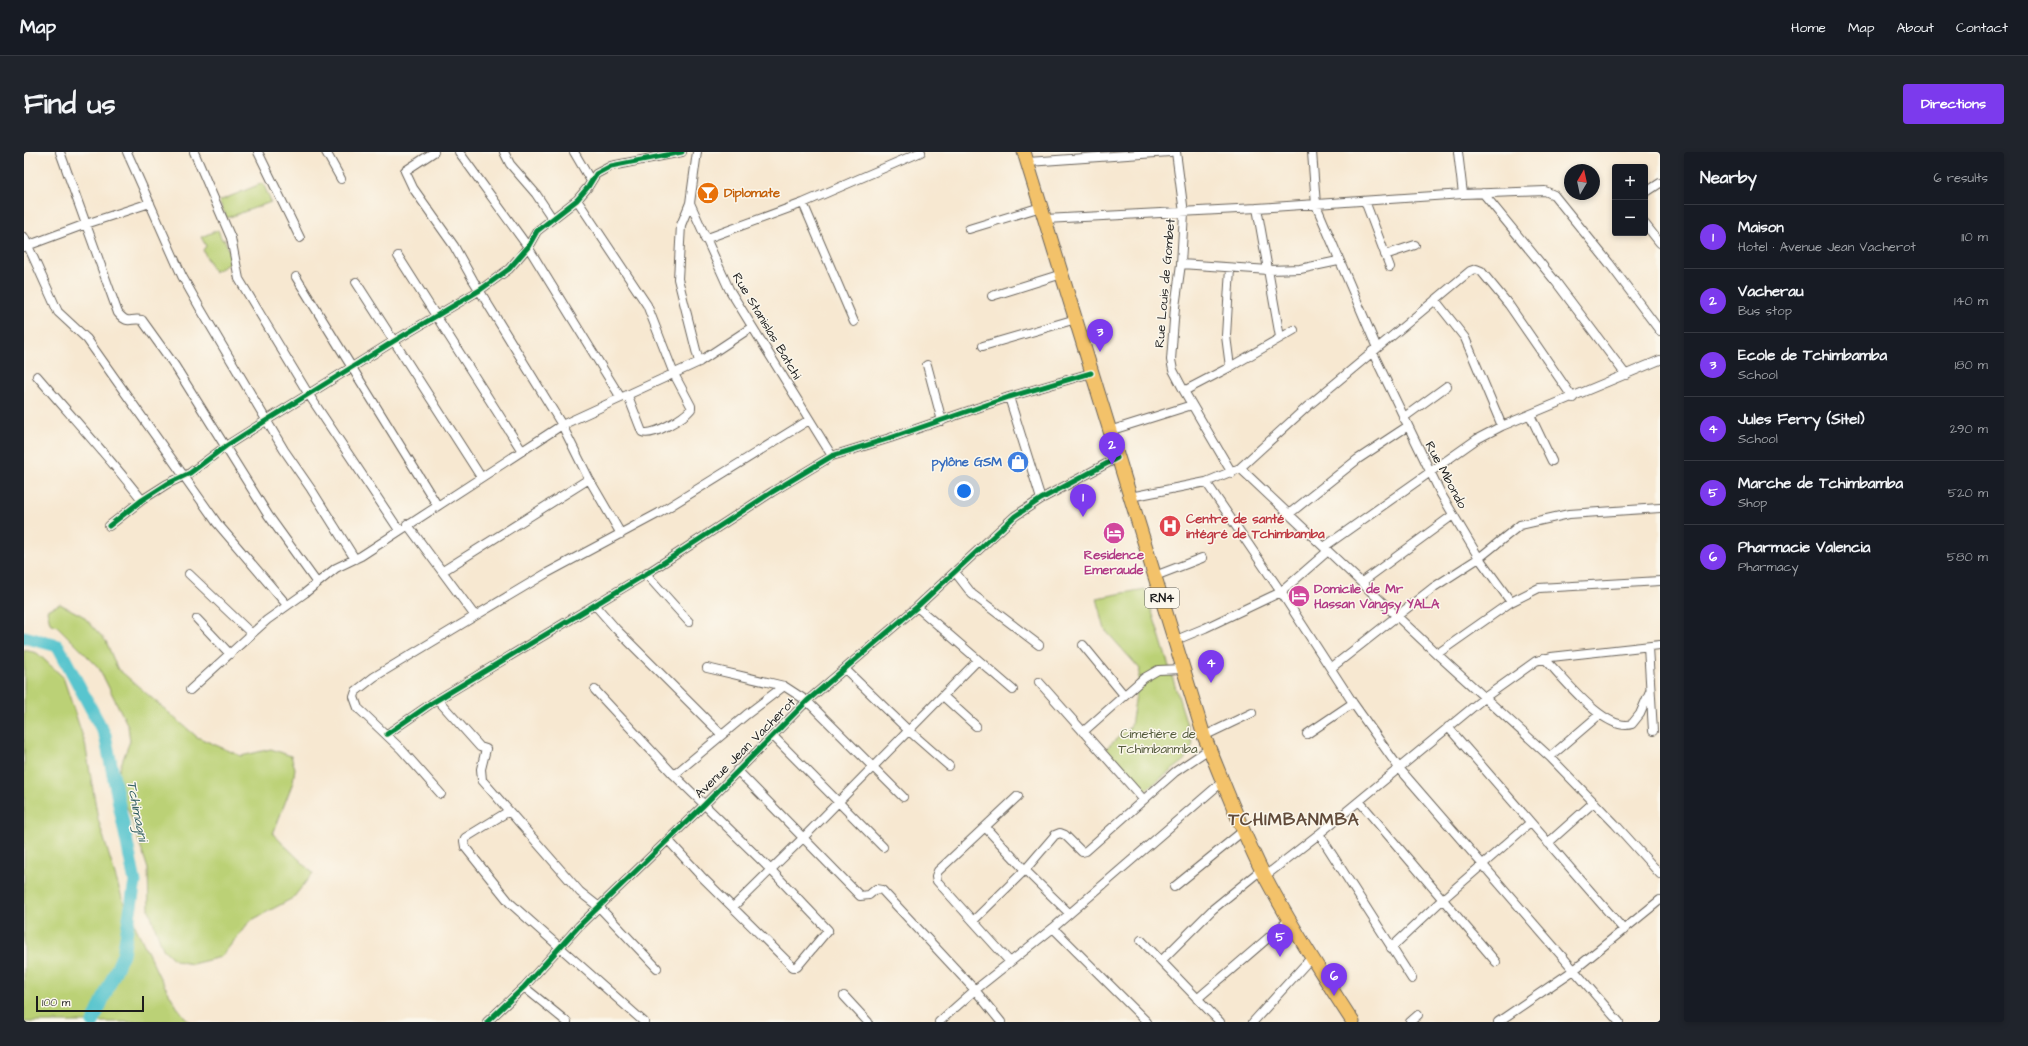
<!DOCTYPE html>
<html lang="en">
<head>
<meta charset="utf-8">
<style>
	:root { --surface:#171b24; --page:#20242c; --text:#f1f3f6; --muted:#9ea1a6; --line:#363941; --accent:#7c3aed }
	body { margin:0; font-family:"Architects Daughter",sans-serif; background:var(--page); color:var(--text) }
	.controls { position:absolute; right:12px; top:12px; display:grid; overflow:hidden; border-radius:4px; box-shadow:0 2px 6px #0003 }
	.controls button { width:36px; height:36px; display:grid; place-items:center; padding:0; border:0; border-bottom:1px solid var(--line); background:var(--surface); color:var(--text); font:20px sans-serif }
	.compass { position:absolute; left:1540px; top:12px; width:36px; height:36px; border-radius:50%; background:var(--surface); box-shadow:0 2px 6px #0003; rotate:9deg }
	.scale { position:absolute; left:12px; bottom:10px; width:108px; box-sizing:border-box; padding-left:4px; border:2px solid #1c1c1c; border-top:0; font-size:11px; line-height:14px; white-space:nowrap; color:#1c1c1c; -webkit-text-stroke:3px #fbf7ec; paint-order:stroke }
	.you { position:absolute; left:940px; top:339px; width:14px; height:14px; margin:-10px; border:3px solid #fff; border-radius:50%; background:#1a73e8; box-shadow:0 0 0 6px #1a73e833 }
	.badge { display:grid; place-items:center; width:26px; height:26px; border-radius:50%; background:var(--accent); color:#fff; font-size:13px; font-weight:700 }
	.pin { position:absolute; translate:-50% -33px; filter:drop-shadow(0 1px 2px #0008) }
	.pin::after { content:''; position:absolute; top:21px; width:14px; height:12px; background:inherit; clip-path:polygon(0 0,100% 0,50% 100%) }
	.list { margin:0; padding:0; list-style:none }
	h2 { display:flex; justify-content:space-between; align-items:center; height:52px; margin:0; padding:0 16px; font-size:17px }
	h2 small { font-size:13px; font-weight:400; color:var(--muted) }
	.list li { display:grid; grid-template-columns:26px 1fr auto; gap:12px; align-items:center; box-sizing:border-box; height:64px; padding:0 16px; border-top:1px solid var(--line) }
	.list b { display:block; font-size:15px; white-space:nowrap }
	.list p { margin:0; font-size:13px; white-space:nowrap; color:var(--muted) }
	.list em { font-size:13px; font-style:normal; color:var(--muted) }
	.map { position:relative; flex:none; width:1636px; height:870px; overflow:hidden; border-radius:4px }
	header { display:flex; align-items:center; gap:24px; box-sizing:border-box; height:56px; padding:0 20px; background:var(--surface); border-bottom:1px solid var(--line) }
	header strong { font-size:19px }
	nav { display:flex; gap:22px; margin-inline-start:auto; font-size:14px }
	.intro { display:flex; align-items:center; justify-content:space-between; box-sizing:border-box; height:96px; padding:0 24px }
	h1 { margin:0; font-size:28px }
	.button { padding:10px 18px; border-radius:4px; background:var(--accent); color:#fff; font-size:14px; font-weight:700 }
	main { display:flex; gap:24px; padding:0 24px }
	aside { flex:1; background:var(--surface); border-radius:4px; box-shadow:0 2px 6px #0003 }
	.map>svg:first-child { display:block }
	.green { fill:#bbd176; stroke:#6c7649 }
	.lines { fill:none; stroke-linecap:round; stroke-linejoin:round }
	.river { stroke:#58c5ce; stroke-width:13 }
	.minor-casing { stroke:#69635b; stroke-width:10 }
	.trunk-casing { stroke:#69635b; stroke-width:15 }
	.minor { stroke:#fff; stroke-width:8 }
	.trunk { stroke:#f3c26a; stroke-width:13 }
	.cycleway-casing { stroke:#fbf7ec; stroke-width:8 }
	.cycleway { stroke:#00873e; stroke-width:5 }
	.labels { text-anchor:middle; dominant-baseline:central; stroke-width:3; stroke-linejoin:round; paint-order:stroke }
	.shield { fill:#fbf7ec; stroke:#5f5e5a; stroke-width:1 }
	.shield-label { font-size:12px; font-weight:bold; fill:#1c1c1c }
	.food-label { font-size:13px; font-weight:bold; fill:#c56008; stroke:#fbf7ec; text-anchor:start }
	.street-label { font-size:13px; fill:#1c1c1c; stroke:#fbf7ec }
	.shop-label { font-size:13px; font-weight:bold; fill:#366cbe; stroke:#fbf7ec; text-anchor:end }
	.health-label { font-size:13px; font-weight:bold; fill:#be3a42; stroke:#fbf7ec; text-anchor:start }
	.hotel-label { font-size:13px; font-weight:bold; fill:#b23c85; stroke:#fbf7ec }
	.park-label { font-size:13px; fill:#545b3c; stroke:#fbf7ec }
	.water-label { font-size:14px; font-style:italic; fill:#346063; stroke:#fbf7ec }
	.district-label { font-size:17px; font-weight:bold; letter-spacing:1px; fill:#624c3b; stroke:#fbf7ec }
</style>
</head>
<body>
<header>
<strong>Map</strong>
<nav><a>Home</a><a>Map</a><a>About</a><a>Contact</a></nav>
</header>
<div class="intro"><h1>Find us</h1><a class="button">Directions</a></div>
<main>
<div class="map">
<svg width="1636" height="870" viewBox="0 0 1636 870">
	<rect width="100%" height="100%" fill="#fbf7ec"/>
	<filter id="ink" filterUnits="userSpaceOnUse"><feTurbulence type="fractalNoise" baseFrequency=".025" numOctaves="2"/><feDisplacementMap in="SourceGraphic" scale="8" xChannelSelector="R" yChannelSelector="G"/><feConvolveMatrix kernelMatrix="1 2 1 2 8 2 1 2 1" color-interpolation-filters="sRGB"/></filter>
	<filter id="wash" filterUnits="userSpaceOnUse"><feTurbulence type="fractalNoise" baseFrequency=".012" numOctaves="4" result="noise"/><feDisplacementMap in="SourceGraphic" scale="16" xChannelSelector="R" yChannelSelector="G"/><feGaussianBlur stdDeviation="0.9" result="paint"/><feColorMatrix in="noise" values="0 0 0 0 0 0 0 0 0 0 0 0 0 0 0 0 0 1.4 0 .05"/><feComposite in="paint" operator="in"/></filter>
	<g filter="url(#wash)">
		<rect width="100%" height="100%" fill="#f7e8d1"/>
		<path class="green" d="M239,31L247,50L203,66L195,49Z
			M194,78L198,88L200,87L207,102L208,110L190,120L179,98L182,94L177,85Z
			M1121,437L1169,592L1160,609L1120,639L1079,599L1107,574L1116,517L1081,478L1073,446Z
			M36,452L59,464L82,489L93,516L173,585L217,604L247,597L267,604L271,616L269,630L249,682L289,721L269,746L226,769L197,805L168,812L152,809L139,797L125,758L124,717L105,659L93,640V623L106,589L104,574L75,516L33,474L26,471L23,458Z
			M0,498L13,501L39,525L61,591L74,667L98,746L135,824L153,855L165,870H0Z"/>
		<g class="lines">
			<path class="river" d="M0,485L34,494L81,583L111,730L99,802L69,870"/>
		</g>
	</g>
	<g filter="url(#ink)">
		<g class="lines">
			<g class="minor-casing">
				<path id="minor" d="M36,0L94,161C105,174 106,165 118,168L151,214L244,363L293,431
					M103,0L158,124L176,156L260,298L287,337L331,407
					M170,0L207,86L215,127L285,243L375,378
					M234,0L276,86
					M302,0L317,27
					M410,0L381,19L389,36L430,94L449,128L538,273L565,327L597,382
					M435,0L504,95L597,246
					M480,0L486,12L512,42L528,66
					M550,0L567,29
					M673,0L666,51L657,73L654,127L675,210
					M1152,0L1160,61L1157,112L1151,155L1147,208L1149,218L1160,239L1208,321
					M1288,0L1292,53L1353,196
					M1434,0L1439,42
					M1004,10L1146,0
					M1459,41L1532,130L1602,223
					M1621,41L1636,31
					M553,48L623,153L650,222L667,254V257C660,266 628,285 618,280L604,244
					M1341,49L1366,115
					M666,51L705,137L808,304
					M779,51L830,170
					M1233,56L1256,185
					M1021,67L1233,56L1439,42L1521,39L1530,43L1585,111L1636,179
					M1621,72L1636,91
					M945,77L1017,55
					M0,85L34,160L63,187L193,371L263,453
					M681,87L779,51L897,0
					M0,95L62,72L126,51
					M1361,103L1391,93
					M374,104L498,299
					M1157,112L1245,118L1276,117L1314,109
					M272,125L413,353
					M332,130L457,325
					M968,144L1038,122
					M1411,148L1441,186L1478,274
					M959,194L1052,167
					M1348,199L1417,342L1455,406L1487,450
					M903,213L918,269
					M1206,215L1202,184L1206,116
					M13,224C48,265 85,305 118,348
					M1160,239L1206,215L1270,178
					M985,245L1017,347
					M1506,263L1528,309
					M1379,266L1423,234
					M1085,279L1168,253
					M1216,316L1413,502L1526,605L1591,672L1636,722
					M1182,330L1257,440L1329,551L1375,616L1595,870
					M1106,345L1182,330L1216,316L1284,254L1446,119L1452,117L1457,119L1485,153L1549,246
					M1265,362L1334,307L1384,274
					M383,372L451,464
					M85,374L118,348L143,332L166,321L202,294L243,268L370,189L456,138L485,117L504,95L513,79L553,48L564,35L572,22L587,14L658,0
					M1300,395L1453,287L1478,274L1636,208
					M419,419L565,327
					M931,420L948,442L1015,493
					M165,422L227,481
					M622,422L665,470
					M1131,424L1178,406
					M1338,430L1429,363
					M571,453L592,477L698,583
					M893,455L989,538
					M173,467L206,502
					M1152,488L1181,476L1257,440L1304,399
					M1059,493L1100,543
					M1624,495L1629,579
					M1413,502L1487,450L1515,436L1636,429
					M1520,506C1538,524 1581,581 1608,572L1616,562L1626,539
					M683,516L760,534L783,549L879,645
					M1307,516L1410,435L1455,406L1496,373L1545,362L1636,356
					M821,517L884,578L925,614
					M1015,530L1119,647
					M166,538L243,468L281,441L312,416L337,404L538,273L675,210L728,175
					M571,538L650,623L747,718L804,778L773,815H769L677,724L644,688
					M919,544L952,574
					M414,548L456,595L462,597L457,617L458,628L556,740L575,755L633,816
					M1424,575L1600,778
					M1059,580L1120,526L1134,518L1160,517
					M363,582L408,551L622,422L748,340L808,304L866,286L985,245L1067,221
					M1283,582L1329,551
					M749,584L859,695
					M1180,584L1228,561
					M1526,605L1575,563
					M713,618L836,744L845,743L852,737L858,738L951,838L977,870
					M650,623L722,563L760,534
					M417,642L377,597L334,556L330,545L332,539L350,525L451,464L523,421L635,361L785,268
					M1335,649L1472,810
					M485,659L441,686L440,689L441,695L486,751L620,870
					M961,675L1001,718L1045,761
					M1295,682L1388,827
					M1524,691L1570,650
					M1241,724L1295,682L1460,546L1512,509L1527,505L1636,493
					M1150,735L1219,679
					M709,755L779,686L954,508
					M949,769L1001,718L1031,683L1036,681L1041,683L1058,700L1062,699L1151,620L1185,597
					M1029,776L1123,870
					M1117,788L1196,870
					M1367,796L1419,747L1506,671
					M1137,809L1189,757L1237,718
					M986,810L913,729L912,724L914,719L994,644
					M500,835L543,870
					M820,844L844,870
					M1173,847L1265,768
					M463,870L500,835L555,774L680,653L783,549L893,455L991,364L1017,347L1093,306
					M915,870L951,838L1029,776L1198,630
					M1229,870L1287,806
					M1386,870L1394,863
					M1474,870L1550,818L1636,748"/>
			</g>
			<g class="trunk-casing">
				<path id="trunk" d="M1000,0L1180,584C1199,629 1216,675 1238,719C1265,771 1297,821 1329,870"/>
			</g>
			<use href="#minor" class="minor"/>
			<use href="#trunk" class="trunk"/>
			<g class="cycleway-casing">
				<path id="cycleway" d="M85,374L118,348L143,332L166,321L202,294L243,268L370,189L456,138L485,117L504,95L513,79L553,48L564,35L572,22L587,14L658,0
					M363,582L408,551L622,422L748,340L808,304L866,286L985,245L1067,221
					M463,870L500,835L555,774L680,653L783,549L893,455L991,364L1017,347L1093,306"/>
			</g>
			<use href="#cycleway" class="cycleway"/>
		</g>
	</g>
	<defs>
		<g id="bar-disc" transform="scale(1.15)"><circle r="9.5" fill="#e8710a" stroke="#fbf7ec"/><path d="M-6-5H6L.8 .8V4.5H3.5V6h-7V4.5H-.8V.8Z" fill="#fff"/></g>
		<g id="shop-disc" transform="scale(1.15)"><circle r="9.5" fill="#3f7fe0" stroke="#fbf7ec"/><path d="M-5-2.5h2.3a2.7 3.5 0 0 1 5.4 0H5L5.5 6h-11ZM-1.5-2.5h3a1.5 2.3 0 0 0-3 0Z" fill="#fff"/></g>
		<g id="hospital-disc" transform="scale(1.15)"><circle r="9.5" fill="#e0444e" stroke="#fbf7ec"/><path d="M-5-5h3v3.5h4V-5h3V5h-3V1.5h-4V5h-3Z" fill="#fff"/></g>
		<g id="hotel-disc" transform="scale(1.15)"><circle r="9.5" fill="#d1479c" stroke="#fbf7ec"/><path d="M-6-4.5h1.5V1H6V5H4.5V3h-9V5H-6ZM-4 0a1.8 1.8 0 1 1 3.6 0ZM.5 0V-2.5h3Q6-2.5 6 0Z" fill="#fff"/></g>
	</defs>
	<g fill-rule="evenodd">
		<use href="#bar-disc" x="684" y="41"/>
		<use href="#shop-disc" x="994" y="310"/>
		<use href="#hospital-disc" x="1146" y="374"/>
		<use href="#hotel-disc" x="1090" y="381"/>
		<use href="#hotel-disc" x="1275" y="444"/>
	</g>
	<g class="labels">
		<rect class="shield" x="1121" y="436" width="34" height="20" rx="3"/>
		<g class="shield-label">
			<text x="1138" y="446">RN4</text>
		</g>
		<g class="food-label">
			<text x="700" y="41">Diplomate</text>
		</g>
		<g class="street-label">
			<text transform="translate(1141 131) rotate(-85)">Rue Louis de Gombet</text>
			<text transform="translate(743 174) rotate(59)">Rue Stanislas Batchi</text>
			<text transform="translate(1422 323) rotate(62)">Rue Mbondo</text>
			<text transform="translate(721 596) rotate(-45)">Avenue Jean Vacherot</text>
		</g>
		<g class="shop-label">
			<text x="978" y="310">pylône GSM</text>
		</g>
		<g class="health-label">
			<text x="1162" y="367">Centre de santé<tspan x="1162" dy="15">intégré de Tchimbamba</tspan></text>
		</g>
		<g class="hotel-label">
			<text x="1090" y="403">Residence<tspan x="1090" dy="15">Emeraude</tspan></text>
			<text x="1290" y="437" text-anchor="start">Domicile de Mr<tspan x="1290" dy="15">Hassan Vangsy YALA</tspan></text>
		</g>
		<g class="park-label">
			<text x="1134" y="582">Cimetière de<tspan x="1134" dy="15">Tchimbanmba</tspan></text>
		</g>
		<g class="water-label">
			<text transform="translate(113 659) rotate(79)">Tchimagni</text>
		</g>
		<g class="district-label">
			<text x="1270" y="668">TCHIMBANMBA</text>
		</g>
	</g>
</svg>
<div class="controls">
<button>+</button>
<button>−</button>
</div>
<svg class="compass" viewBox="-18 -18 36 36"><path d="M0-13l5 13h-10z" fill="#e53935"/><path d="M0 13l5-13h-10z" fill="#9ea1a6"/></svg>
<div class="scale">100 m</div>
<div class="you"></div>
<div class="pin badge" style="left:1059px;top:365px">1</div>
<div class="pin badge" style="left:1088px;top:313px">2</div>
<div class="pin badge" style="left:1076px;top:200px">3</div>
<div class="pin badge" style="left:1187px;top:531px">4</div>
<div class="pin badge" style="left:1256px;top:805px">5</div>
<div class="pin badge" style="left:1310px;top:844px">6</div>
</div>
<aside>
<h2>Nearby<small>6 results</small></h2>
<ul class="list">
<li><span class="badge">1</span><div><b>Maison</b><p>Hotel · Avenue Jean Vacherot</p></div><em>110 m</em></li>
<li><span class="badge">2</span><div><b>Vacherau</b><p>Bus stop</p></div><em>140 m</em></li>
<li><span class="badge">3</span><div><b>Ecole de Tchimbamba</b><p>School</p></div><em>180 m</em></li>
<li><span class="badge">4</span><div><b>Jules Ferry (Site1)</b><p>School</p></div><em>290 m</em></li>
<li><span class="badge">5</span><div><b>Marche de Tchimbamba</b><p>Shop</p></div><em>520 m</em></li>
<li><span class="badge">6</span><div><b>Pharmacie Valencia</b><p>Pharmacy</p></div><em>580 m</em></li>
</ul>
</aside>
</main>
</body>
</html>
